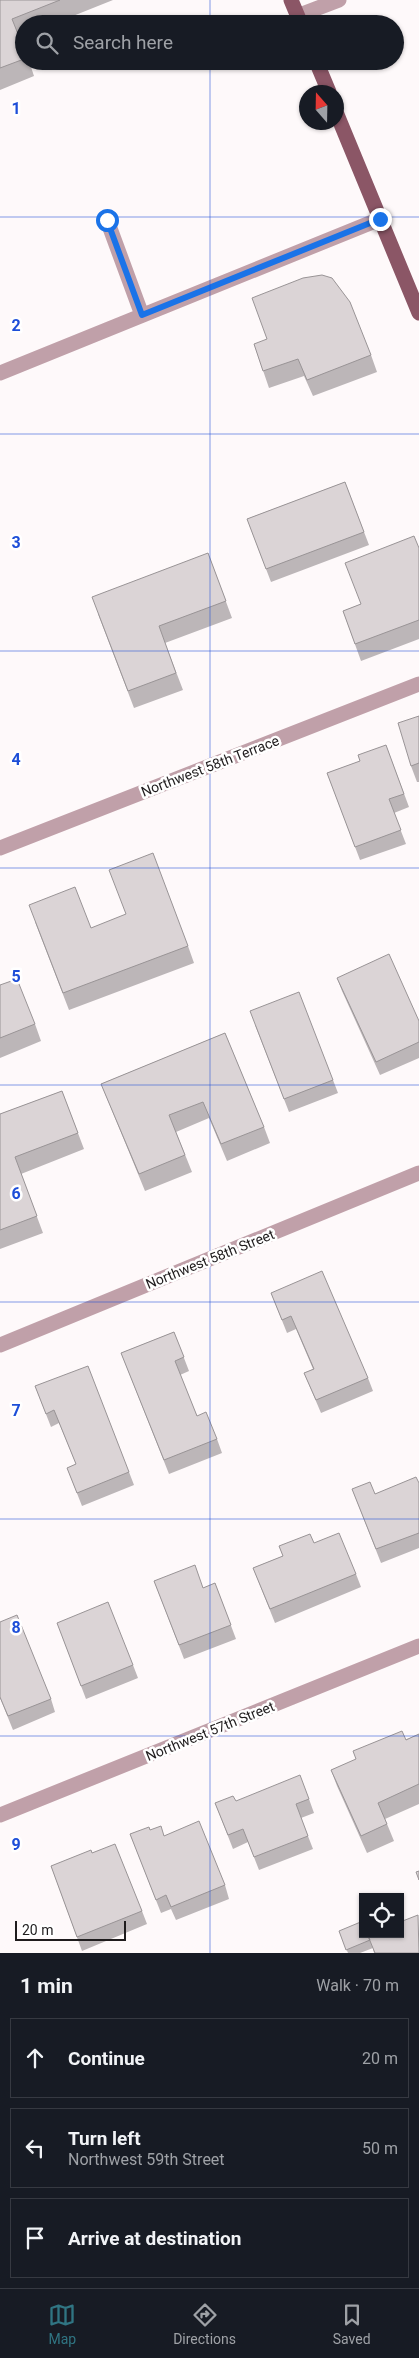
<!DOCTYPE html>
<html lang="en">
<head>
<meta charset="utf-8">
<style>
	:root { --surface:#171b24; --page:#20242c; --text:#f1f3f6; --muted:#9ea1a6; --line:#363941; --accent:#307583 }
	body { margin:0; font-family:Roboto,sans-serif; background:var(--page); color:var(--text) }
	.controls { position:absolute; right:15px; bottom:15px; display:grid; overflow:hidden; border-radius:0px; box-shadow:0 1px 4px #0004 }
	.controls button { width:45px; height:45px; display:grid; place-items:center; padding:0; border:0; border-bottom:1px solid var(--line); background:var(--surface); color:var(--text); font:25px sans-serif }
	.compass { position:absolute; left:299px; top:85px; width:45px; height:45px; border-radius:50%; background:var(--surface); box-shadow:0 1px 4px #0004; rotate:340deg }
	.scale { position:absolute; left:15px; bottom:12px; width:111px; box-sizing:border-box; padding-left:5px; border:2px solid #1f1c1d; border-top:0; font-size:14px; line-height:18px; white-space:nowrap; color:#1f1c1d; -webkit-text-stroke:4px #fff; paint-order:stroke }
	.stop { position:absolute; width:15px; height:15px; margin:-11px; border:4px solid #1a73e8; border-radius:50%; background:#fff }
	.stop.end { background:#1a73e8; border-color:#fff; box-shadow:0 1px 5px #0008 }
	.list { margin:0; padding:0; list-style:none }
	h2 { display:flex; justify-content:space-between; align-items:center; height:65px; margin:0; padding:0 20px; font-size:21px }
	h2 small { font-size:16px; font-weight:400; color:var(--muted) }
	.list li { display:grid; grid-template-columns:32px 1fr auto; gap:15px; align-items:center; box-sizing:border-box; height:80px; margin:0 10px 10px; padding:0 10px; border:1px solid var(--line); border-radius:0px }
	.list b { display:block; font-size:19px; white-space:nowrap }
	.list p { margin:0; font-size:16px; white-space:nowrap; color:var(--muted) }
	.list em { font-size:16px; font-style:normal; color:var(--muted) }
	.icon { flex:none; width:28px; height:28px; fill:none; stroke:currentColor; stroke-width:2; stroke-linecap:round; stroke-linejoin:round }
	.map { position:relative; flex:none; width:419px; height:1953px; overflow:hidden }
	.search { position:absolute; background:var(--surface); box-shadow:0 1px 4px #0004; left:15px; right:15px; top:15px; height:55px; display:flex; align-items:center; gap:12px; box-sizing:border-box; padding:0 18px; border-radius:28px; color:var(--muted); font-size:19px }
	.sheet { height:335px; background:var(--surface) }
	nav { display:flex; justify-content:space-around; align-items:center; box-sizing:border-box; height:70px; border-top:1px solid var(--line); background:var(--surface); font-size:14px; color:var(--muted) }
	nav a { display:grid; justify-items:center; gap:2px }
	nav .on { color:var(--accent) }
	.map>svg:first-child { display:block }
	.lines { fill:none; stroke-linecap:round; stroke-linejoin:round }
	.minor { stroke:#c0a0a9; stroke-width:15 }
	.major { stroke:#8b5666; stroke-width:15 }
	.wall { fill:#bcb6b8 }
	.building { fill:#dbd4d6; stroke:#999496 }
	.route { stroke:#1a73e8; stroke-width:6 }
	.grid { fill:none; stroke:#1d4ed8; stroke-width:1; stroke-opacity:0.55 }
	.labels { text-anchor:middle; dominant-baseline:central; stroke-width:5; stroke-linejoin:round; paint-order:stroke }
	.street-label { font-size:14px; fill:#1f1c1d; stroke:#fff }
	.grid-label { font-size:16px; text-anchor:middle; font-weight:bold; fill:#1d4ed8; stroke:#fff; stroke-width:5; stroke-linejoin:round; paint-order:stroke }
</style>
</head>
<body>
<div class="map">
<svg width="419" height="1953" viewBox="0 0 419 1953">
	<rect width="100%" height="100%" fill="#fef9fa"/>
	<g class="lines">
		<path class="minor" d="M297,16L339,0
			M107,220L142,315
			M0,373L380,219
			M0,848L419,684
			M0,1345L419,1173
			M0,1815L419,1646"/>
		<path class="major" d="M291,0L301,24
			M316,61L329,92
			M336,112L419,313"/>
	</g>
	<path class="wall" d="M0,0H113L53,24H24V36L19,37L24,49V61H29L34,76L0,90Z
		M254,344L371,355L377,372L313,396L304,376L269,388Z
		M345,482L369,545L271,582L247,519Z
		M419,548V639L361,661L343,611L361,604Z
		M208,553L232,618L165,643L183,690L134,708L98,614Z
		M419,716V782H417L411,766Z
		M386,745L409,807L394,813L406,844L360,860L327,773L360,761Z
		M35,922L91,928L188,946L194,963L69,1010Z
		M337,978L419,1021V1058L380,1075L342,991Z
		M0,985L35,1024L41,1041L0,1058Z
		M255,1025L333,1080L338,1093L289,1112Z
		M225,1033L264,1127L270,1143L227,1161L209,1118L176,1132L192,1172L145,1191L108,1101L101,1084Z
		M62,1091L84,1149L21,1174L43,1233L0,1249V1114Z
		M271,1293L368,1378L373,1391L321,1413L304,1373L313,1369L296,1329L287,1333Z
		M174,1332L189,1371L180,1375L197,1416L217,1439L222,1453L169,1474L121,1353Z
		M35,1386L129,1472L134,1485L82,1506L67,1468L76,1464L59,1423L51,1427Z
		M419,1483V1548L381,1563L352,1489L375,1494Z
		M314,1543L356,1574L361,1587L275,1623L253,1568L283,1556L279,1546Z
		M154,1581L203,1588L215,1583L236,1639L184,1659Z
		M0,1622L51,1699L55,1712L13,1730L0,1698Z
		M62,1636L133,1665L138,1678L86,1699Z
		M419,1734V1804L385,1819L394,1841L367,1853L337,1786L331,1770Z
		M309,1799L314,1813L301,1818L313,1849L259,1870L248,1842L233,1849L215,1803L236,1801Z
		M150,1830L164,1836L225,1885L229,1899L176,1920L171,1909L161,1913L130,1834Z
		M92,1853L142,1911L147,1924L82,1951L51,1866Z
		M339,1931L363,1934H400L419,1953H374L373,1948L360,1953H348Z"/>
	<path class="building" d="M0,0H60L12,19L24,49V59L0,68Z
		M322,275L332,278L350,302L371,355L307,380L298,359L263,371L254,344L267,339L252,298L303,278Z
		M345,482L364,532L266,569L247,519Z
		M414,536L419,548V620L355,644L343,611L361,604L345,563Z
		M208,553L226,601L159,626L176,673L128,691L92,597Z
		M419,716V763L411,766L398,723Z
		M386,745L404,794L389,799L401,830L355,847L327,773L360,761L358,755Z
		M153,853L188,946L63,993L29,905L75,887L91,928L126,914L109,870Z
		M389,954L419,1021V1042L376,1062L337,978Z
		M17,979L35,1024L0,1038V985Z
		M299,992L333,1080L284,1099L250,1011Z
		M225,1033L264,1127L221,1144L203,1102L169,1115L185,1155L139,1174L101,1084Z
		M62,1091L78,1133L15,1157L37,1216L0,1230V1114Z
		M322,1271L368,1378L316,1400L304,1373L314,1369L291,1316L282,1320L271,1293Z
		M174,1332L184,1357L175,1361L197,1416L206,1412L217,1439L164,1460L121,1353Z
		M88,1366L129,1472L77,1493L67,1468L76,1464L54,1410L46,1414L35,1386Z
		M416,1477L419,1483V1533L376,1549L352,1489L370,1482L375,1494Z
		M339,1533L356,1574L270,1609L253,1568L283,1556L279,1546L310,1534L314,1543Z
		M195,1565L203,1588L215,1583L231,1625L179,1645L154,1581Z
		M108,1602L133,1665L81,1686L57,1623Z
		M17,1615L51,1699L8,1716L0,1697V1622Z
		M402,1731L406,1740L419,1734V1784L378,1803L387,1824L361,1836L331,1770L356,1759L353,1751Z
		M300,1775L309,1799L296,1804L308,1836L254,1857L243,1829L228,1835L215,1803L233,1796L236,1801Z
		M199,1821L225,1885L171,1907L166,1895L156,1900L130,1834L149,1827L150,1830L161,1826L164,1836Z
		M115,1844L142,1911L77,1937L51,1866L91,1850L92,1853Z
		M419,1871V1880L416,1872Z
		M418,1915L419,1953H375L368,1936L371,1934H400V1922Z
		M363,1921V1934H371L368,1936L370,1940L346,1950L339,1931Z"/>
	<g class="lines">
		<path class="route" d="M107,220L142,315L380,219"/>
	</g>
	<path class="grid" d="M210,0V24M210,61V1953M0,217H419M0,434H419M0,651H419M0,868H419M0,1085H419M0,1302H419M0,1519H419M0,1736H419"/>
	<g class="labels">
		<g class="street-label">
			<text transform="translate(210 766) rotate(-21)">Northwest 58th Terrace</text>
			<text transform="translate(210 1259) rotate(-22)">Northwest 58th Street</text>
			<text transform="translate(210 1731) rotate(-22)">Northwest 57th Street</text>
		</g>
	</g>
	<g class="grid-label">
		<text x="16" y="114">1</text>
		<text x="16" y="331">2</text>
		<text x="16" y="548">3</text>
		<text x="16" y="765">4</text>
		<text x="16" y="982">5</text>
		<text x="16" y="1199">6</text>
		<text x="16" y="1416">7</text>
		<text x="16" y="1633">8</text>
		<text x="16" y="1850">9</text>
	</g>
</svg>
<div class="controls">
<button><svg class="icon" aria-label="locate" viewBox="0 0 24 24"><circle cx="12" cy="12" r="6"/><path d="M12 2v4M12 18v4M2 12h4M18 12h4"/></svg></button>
</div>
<svg class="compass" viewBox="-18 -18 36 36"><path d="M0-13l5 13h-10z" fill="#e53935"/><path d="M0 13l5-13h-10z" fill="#9ea1a6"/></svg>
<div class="scale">20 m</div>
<div class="stop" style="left:107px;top:220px"></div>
<div class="stop end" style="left:380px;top:219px"></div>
<div class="search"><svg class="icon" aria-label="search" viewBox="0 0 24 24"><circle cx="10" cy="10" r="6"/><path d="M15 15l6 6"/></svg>Search here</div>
</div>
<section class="sheet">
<h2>1 min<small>Walk · 70 m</small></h2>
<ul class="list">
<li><svg class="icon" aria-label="ahead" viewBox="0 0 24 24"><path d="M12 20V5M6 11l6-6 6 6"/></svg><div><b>Continue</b></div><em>20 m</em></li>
<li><svg class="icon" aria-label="left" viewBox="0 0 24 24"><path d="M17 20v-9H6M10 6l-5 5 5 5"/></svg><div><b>Turn left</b><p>Northwest 59th Street</p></div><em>50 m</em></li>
<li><svg class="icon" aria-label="arrive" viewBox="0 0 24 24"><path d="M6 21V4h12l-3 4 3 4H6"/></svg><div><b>Arrive at destination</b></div></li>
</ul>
</section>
<nav>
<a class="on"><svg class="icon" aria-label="map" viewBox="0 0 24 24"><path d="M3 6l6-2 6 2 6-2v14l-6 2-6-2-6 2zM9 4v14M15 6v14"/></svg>Map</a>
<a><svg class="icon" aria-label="directions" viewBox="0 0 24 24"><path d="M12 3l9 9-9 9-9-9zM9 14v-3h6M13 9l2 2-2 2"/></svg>Directions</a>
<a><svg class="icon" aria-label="saved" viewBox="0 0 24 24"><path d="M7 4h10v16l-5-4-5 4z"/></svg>Saved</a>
</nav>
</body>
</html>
